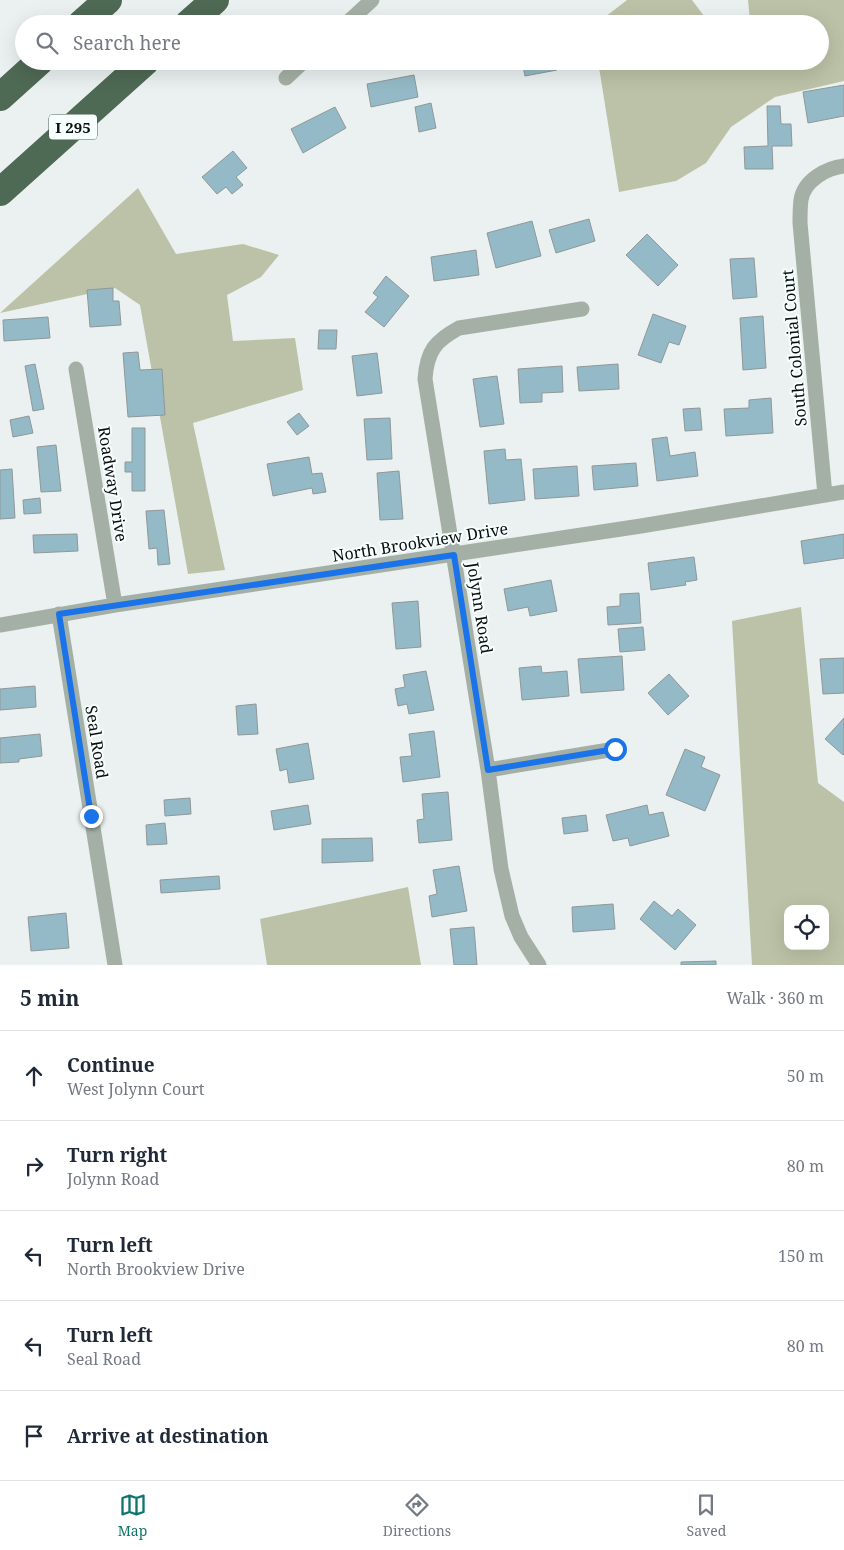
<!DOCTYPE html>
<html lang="en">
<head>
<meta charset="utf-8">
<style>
	:root { --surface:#fff; --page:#f6f6f7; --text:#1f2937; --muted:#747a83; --line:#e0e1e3; --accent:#0f766e }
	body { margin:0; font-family:"Noto Serif",serif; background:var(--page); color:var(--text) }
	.controls { position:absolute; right:15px; bottom:15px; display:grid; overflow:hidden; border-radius:10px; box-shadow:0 5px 20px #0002 }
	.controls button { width:45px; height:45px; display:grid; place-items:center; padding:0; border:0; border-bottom:1px solid var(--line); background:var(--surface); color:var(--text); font:25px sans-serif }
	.stop { position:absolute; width:15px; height:15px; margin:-11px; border:4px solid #1a73e8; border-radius:50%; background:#fff }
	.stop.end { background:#1a73e8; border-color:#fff; box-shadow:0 1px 5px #0008 }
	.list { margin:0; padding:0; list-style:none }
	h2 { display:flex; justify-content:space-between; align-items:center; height:65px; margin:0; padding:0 20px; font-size:21px }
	h2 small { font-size:16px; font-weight:400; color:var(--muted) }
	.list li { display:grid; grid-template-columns:32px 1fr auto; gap:15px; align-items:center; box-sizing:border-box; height:90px; padding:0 20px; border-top:1px solid var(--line) }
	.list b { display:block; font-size:19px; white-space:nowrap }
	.list p { margin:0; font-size:16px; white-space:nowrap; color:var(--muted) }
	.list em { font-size:16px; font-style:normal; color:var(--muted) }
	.icon { flex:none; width:28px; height:28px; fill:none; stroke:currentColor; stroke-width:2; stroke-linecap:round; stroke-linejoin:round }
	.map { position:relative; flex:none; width:844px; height:965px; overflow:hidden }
	.search { position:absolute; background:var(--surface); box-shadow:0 5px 20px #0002; left:15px; right:15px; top:15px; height:55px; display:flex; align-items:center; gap:12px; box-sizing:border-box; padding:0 18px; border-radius:28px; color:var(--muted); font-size:19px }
	.sheet { height:515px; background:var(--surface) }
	nav { display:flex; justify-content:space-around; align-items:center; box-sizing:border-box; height:70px; border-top:1px solid var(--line); background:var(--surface); font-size:14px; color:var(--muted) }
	nav a { display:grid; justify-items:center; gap:2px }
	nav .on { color:var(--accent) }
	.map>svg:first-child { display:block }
	.green { fill:#bcc2a7; fill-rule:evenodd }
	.building { fill:#93bac6; stroke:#909799 }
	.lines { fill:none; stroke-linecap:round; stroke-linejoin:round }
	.minor { stroke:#a4b0a6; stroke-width:15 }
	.motorway { stroke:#4e6954; stroke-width:28 }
	.route { stroke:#1a73e8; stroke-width:6 }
	.labels { text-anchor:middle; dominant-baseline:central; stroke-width:4; stroke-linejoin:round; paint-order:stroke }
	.shield { fill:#f7fffe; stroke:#525655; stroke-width:1 }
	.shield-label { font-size:15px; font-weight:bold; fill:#0b0d0d }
	.street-label { font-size:16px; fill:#0b0d0d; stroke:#f7fffe }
</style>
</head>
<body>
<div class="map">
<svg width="844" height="965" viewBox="0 0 844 965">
	<rect width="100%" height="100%" fill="#eaf1f0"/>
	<path class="green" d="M627,0H692L710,24H596Z
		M748,0H844V81L775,97L731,127L706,163L676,181L619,192L598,61H820V24H720L750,20Z
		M138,188L176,254L243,244L279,255L261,277L227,295L233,341L295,338L303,390L193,423L225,570L188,574L140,305L115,288L0,313Z
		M801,607L818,783L844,802V965H752L732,621ZM788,909H825V946H788Z
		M408,887L421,965H267L260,919Z"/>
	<path class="building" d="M522,61H556L557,70L525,76Z
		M414,75L418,97L371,107L367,84Z
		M844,85V116L808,123L803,92Z
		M431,103L436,128L419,132L415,107Z
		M767,106H780L781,124H791L792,146H772L773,169H745L744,147L768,146Z
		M335,107L346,128L303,153L291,129Z
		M233,151L247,168L236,177L243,185L232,194L226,187L217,194L202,177Z
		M589,219L595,241L556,253L549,230Z
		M532,221L541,256L496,268L487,233Z
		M647,234L678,265L658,286L626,255Z
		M476,250L479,275L434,281L431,257Z
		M754,258L757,297L733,299L730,259Z
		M386,276L409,296L384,327L365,312L378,297L373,293Z
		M113,288V301H119L121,325L90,327L87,290Z
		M653,314L686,326L679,345L669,342L661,363L638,355Z
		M763,316L766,368L743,370L740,318Z
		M48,317L50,338L4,341L3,320Z
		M319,330H337L336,349H318Z
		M138,352L140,370L162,369L165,415L128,417L123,353Z
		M377,353L382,393L357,396L352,356Z
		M35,364L44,409L33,411L25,366Z
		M618,364L619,389L579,391L577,367Z
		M562,366L563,392L542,393V402L520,403L518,369Z
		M497,376L504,424L480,427L473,379Z
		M771,398L773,433L726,436L724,409L749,408V400Z
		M700,408L702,430L685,431L683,409Z
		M299,413L309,426L297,435L287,422Z
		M29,416L33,433L13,437L10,420Z
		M390,418L392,459L367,460L364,419Z
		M132,428H145V491H132V472H125V462H132Z
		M667,437L670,456L695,452L698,476L657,481L652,439Z
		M56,445L61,491L41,492L37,447Z
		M505,449L506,460L521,459L525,500L489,504L484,451Z
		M309,457L312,474L322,473L326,492L313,494L312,488L273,496L267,464Z
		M636,463L638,486L594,490L592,466Z
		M577,466L579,496L535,499L533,469Z
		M12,469L15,518L0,519V470Z
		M399,471L403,519L380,520L377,473Z
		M40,498L41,513L24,514L23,500Z
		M164,510L170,564L158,565L157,548L149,549L146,511Z
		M77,534L78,551L34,553L33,535Z
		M844,534V558L804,564L801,541Z
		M694,557L697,580L685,582L686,585L651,590L648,563Z
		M551,580L557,611L530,616L528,607L508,611L504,589Z
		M639,593L641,623L608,625L607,607L620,606V594Z
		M418,601L421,647L396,649L392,603Z
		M643,627L645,650L620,652L618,629Z
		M622,656L624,690L581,693L578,659Z
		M844,658V693L823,694L820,659Z
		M541,666L542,673L567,671L569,696L522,700L519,668Z
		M426,671L434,710L409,714L407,704L398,706L395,689L405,687L403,675Z
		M669,674L689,696L668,715L648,693Z
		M35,686L36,707L0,710V689Z
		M256,704L258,734L238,735L236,706Z
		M844,718V754L843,755L825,739Z
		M434,731L440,777L403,782L400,757L412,756L409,734Z
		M40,734L42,756L19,759V762L0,763V738Z
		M308,743L314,779L289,783L287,769L280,771L276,749Z
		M685,749L705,757L701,767L720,775L705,811L666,795Z
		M448,792L452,840L419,843L417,820L424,819L422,794Z
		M190,798L191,814L165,816L164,800Z
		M308,805L311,824L274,830L271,811Z
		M647,805L649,815L663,812L669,836L630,846L628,838L613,841L606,815Z
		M586,815L588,831L564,834L562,818Z
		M165,823L167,844L147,845L146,825Z
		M372,838L373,861L322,863V839Z
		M459,866L467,911L432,917L429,896L437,894L433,870Z
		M219,876L220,889L161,893L160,880Z
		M654,901L672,916L678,909L696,925L675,950L640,919Z
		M613,904L615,929L573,932L572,907Z
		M66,913L69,948L31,951L28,917Z
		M474,927L477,965H454L450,929Z
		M716,961V965H681V962Z"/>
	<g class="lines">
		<path class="minor" d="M346,24L372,0
			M286,78L304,61
			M76,369L115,605
			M825,495L800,223C800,216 800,207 801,200C804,180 827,168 844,166
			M59,614L115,965
			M0,625L115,605L641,526L844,492
			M488,770L615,749
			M539,965L521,937L512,916L501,869L488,770L425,379C427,351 435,341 459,328L582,309"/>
		<path class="motorway" d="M81,24L108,0
			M188,24L215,0
			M0,97L40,61
			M0,192L146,61"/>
	</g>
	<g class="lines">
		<path class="route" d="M91,816L59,614L454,555L488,770L615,749"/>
	</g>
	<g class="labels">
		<rect class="shield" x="49" y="114.5" width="48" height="25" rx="4"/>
		<g class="shield-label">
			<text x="73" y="127">I 295</text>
		</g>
		<g class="street-label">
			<text transform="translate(794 348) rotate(-95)">South Colonial Court</text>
			<text transform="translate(113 484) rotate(81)">Roadway Drive</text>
			<text transform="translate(420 542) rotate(-9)">North Brookview Drive</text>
			<text transform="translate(480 608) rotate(81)">Jolynn Road</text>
			<text transform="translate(97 742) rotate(81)">Seal Road</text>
		</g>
	</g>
</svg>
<div class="controls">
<button><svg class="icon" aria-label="locate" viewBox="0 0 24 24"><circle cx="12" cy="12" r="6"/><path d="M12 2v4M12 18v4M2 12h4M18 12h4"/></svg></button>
</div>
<div class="stop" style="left:615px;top:749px"></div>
<div class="stop end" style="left:91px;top:816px"></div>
<div class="search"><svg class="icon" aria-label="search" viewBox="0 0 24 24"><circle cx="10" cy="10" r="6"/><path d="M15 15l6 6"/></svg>Search here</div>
</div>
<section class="sheet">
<h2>5 min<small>Walk · 360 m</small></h2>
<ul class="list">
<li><svg class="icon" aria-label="ahead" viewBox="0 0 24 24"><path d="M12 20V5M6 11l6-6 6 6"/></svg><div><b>Continue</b><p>West Jolynn Court</p></div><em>50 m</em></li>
<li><svg class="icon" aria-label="right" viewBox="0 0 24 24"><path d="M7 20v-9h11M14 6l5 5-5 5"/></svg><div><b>Turn right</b><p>Jolynn Road</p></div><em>80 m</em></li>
<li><svg class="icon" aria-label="left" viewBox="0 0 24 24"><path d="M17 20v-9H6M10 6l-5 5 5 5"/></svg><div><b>Turn left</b><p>North Brookview Drive</p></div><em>150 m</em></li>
<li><svg class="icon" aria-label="left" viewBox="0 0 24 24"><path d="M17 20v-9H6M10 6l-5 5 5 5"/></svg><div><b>Turn left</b><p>Seal Road</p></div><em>80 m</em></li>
<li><svg class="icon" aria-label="arrive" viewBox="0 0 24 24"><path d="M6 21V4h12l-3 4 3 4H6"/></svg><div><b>Arrive at destination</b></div></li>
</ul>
</section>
<nav>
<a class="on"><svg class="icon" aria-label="map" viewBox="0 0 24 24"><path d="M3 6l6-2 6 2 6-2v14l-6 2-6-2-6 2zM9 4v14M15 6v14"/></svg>Map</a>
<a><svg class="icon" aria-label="directions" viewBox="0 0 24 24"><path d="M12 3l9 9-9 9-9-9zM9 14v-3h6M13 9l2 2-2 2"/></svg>Directions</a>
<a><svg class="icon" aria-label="saved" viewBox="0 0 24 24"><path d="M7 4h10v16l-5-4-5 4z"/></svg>Saved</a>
</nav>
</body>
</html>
